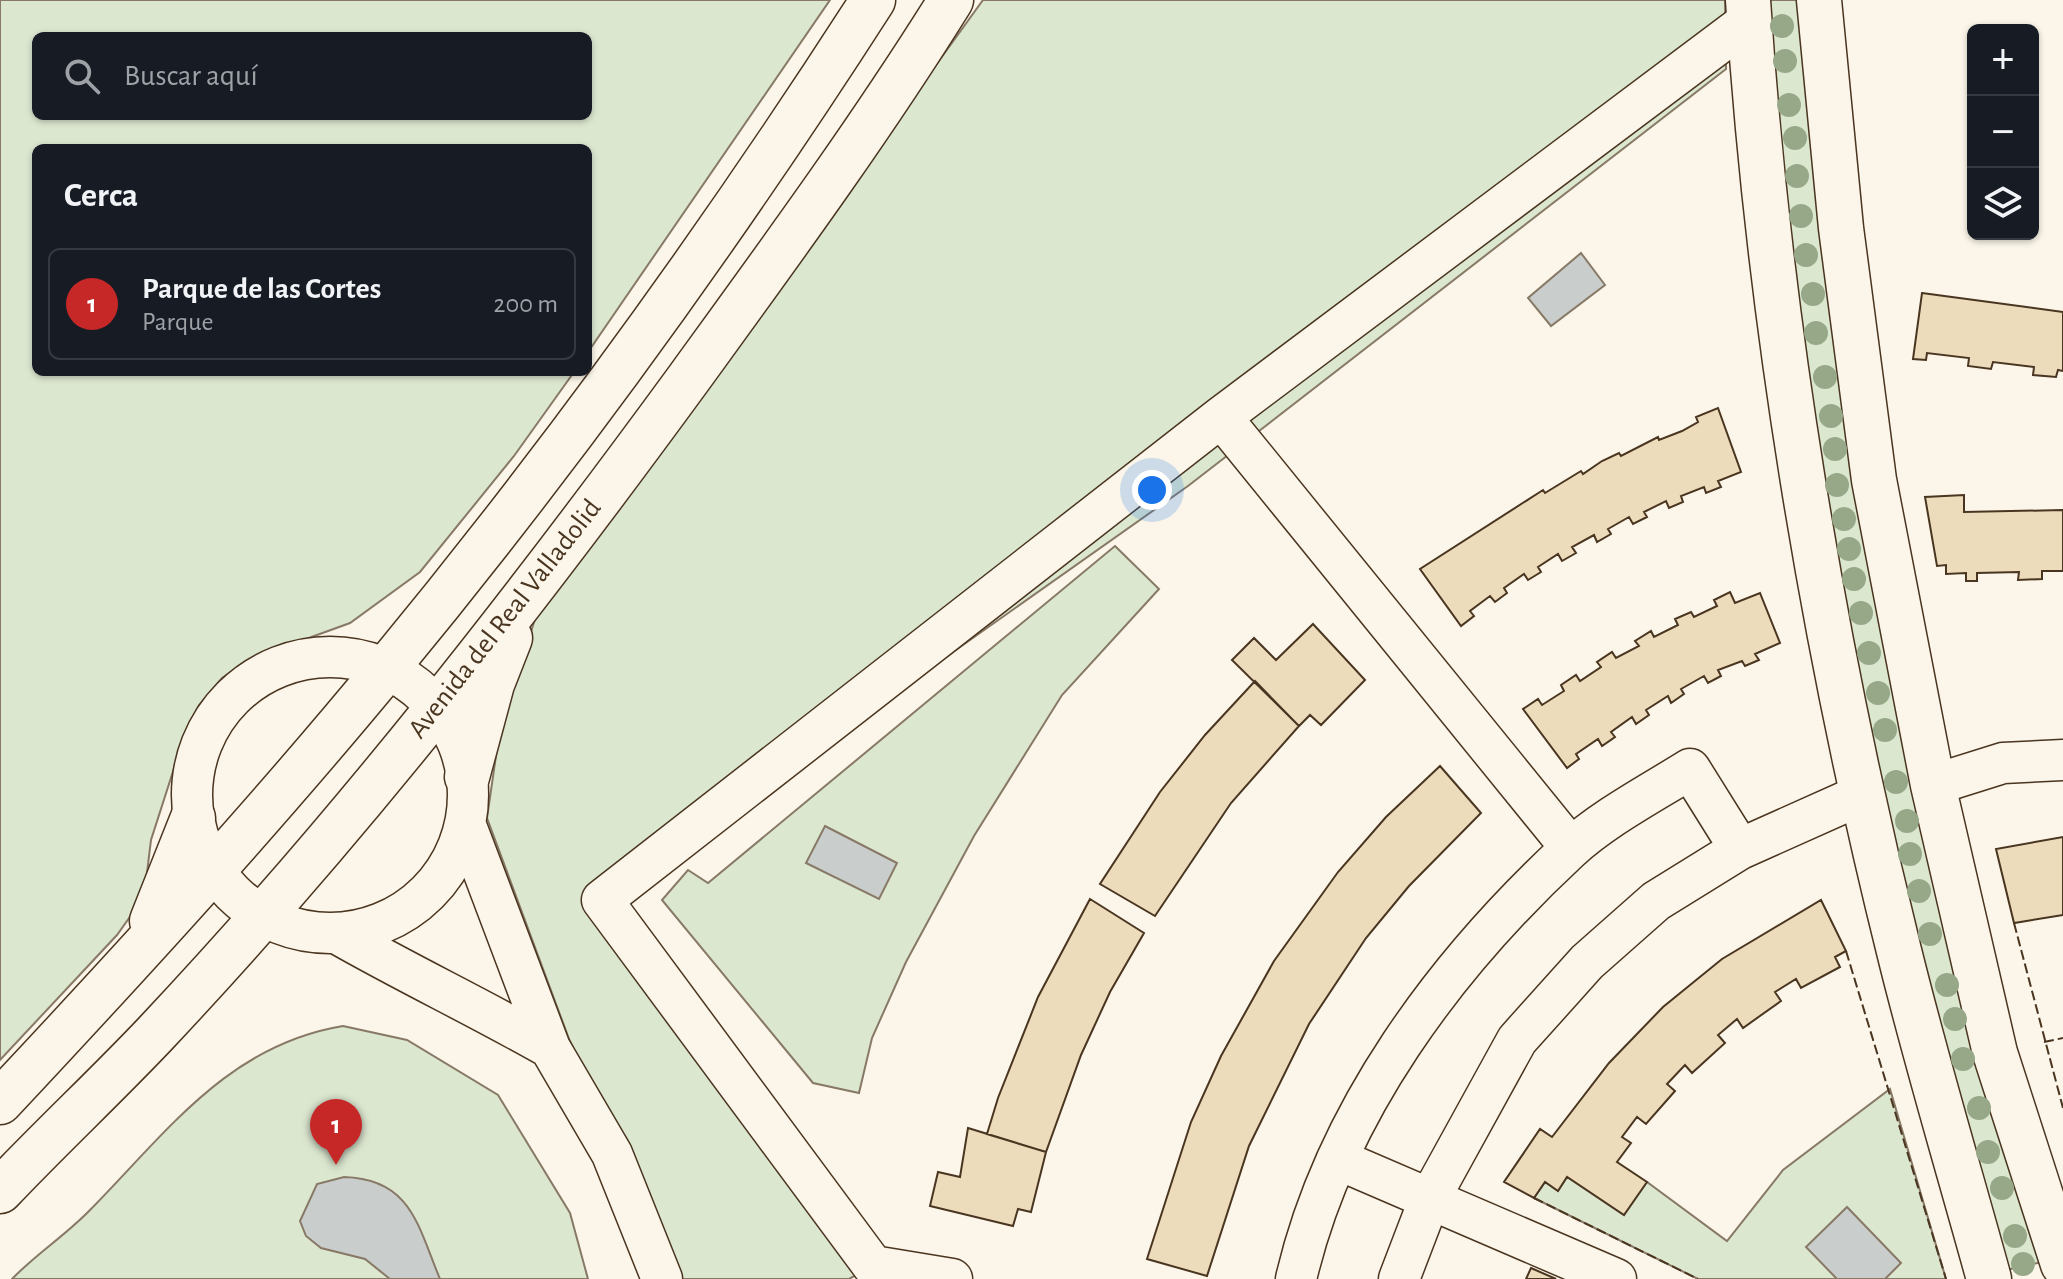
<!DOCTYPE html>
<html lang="es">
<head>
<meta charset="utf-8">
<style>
	:root { --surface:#171b24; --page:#242831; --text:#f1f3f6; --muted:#9ea1a6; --line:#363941; --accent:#c62828 }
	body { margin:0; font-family:"Alegreya Sans",sans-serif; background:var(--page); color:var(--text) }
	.controls { position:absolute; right:24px; top:24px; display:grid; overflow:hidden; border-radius:12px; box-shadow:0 2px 6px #0004 }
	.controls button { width:72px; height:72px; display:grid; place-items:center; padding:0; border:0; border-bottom:2px solid var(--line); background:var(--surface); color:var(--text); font:40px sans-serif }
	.you { position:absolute; left:1152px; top:490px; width:28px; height:28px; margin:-20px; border:6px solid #fff; border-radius:50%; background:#1a73e8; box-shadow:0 0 0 12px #1a73e833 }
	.badge { display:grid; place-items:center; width:52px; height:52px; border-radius:50%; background:var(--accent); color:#fff; font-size:26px; font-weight:700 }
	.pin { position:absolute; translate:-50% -66px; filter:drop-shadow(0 2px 4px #0008) }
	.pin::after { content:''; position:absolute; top:42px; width:28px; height:24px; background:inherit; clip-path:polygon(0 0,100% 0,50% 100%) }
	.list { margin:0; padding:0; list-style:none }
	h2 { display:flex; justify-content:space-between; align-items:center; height:104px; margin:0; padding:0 32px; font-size:34px }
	h2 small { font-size:26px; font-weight:400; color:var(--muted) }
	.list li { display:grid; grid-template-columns:52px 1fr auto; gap:24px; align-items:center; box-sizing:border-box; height:112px; margin:0 16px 16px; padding:0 16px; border:2px solid var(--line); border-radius:12px }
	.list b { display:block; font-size:30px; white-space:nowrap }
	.list p { margin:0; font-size:26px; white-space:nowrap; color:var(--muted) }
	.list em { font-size:26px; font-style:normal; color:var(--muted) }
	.icon { flex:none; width:44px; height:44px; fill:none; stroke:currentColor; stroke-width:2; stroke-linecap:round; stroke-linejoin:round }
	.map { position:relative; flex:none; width:2063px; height:1279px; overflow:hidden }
	.search { position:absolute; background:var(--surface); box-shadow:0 2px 6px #0004; left:32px; top:32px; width:560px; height:88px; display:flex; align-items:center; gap:20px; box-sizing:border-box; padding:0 28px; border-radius:12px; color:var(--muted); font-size:30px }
	.panel { position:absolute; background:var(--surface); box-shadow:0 2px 6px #0004; left:32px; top:144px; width:560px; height:232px; border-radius:12px }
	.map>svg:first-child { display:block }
	.green { fill:#dce7d0; stroke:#887966; stroke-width:2; fill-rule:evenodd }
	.water { fill:#c9cecd; stroke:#887966; stroke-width:2 }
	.building { fill:#ecdcbc; stroke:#4a3520; stroke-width:2 }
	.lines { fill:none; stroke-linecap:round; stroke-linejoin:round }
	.minor-casing { stroke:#4a3520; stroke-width:43 }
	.major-casing { stroke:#4a3520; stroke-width:47 }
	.highway-casing { stroke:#4a3520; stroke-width:47 }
	.minor { stroke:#fbf6e9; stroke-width:40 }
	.major { stroke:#fbf6e9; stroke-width:44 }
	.highway { stroke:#fbf6e9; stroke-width:44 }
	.fence { stroke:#4a3520; stroke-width:2; stroke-dasharray:10 4; stroke-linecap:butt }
	.tree { fill:#96a887 }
	.labels { text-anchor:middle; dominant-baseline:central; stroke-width:6; stroke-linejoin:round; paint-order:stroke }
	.street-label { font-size:28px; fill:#4a3520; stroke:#fbf6e9 }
</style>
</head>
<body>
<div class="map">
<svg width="2063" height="1279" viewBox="0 0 2063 1279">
	<rect width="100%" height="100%" fill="#fbf6e9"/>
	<path class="green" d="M0,0H830L588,352V148H36V372H574L514,456L420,572L350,623L251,659L222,678L199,705L187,728L151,840L144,897L117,935L0,1060ZM36,36H588V116H36Z
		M983,0H1725L1726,69L1188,486L602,900L873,1266L849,1279H678L569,1039L487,818L499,735L535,619Z
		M1767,0H1800L2042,1262L2006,1270C1971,1138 1931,1007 1900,874C1833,587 1791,294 1767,0Z
		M1115,546L1159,589L1062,695L974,836L906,962L872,1038L859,1093L813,1083L662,900L688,870L708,883Z
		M343,1026L407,1040L498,1095L570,1213L588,1279H12C36,1254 66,1235 90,1210C167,1132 228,1045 343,1026Z
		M1890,1089L1946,1279H1698L1534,1198L1545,1182L1558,1190L1567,1177L1647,1182L1727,1241L1783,1170Z"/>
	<path class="water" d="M1581,253L1605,285L1551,326L1528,298Z
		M825,826L897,863L879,899L806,863Z
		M344,1177C412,1179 418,1227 440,1279H390L365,1259L321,1248L306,1236L300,1221L317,1184Z
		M1847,1207L1901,1263L1885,1279H1837L1806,1247Z"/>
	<path class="building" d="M1922,293L2063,312V371L2058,370L2056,377L2033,375L2034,367L1993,362L1991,369L1968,366L1969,358L1927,353L1926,360L1913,359Z
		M1718,408L1741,472L1718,481L1721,487L1706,493L1704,487L1681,496L1683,502L1669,508L1666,501L1644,512L1647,517L1633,524L1629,517L1608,529L1611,534L1597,542L1594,535L1572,547L1576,553L1562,561L1558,554L1538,567L1541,572L1528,580L1524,574L1504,588L1507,593L1495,602L1490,596L1470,611L1474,616L1461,626L1420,569L1543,490L1545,493L1581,471L1583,474L1602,461L1619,453L1621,456L1658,437L1659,440L1682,431L1698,422L1696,417Z
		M1964,495V512L2063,510V571H2042V579L2018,580L2019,572L1977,573V581H1966V573L1946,574V565L1937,566L1925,497Z
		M1730,592L1735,603L1760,593L1780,643L1755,654L1759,660L1745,666L1742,661L1718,670L1721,676L1708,683L1704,676L1681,689L1684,694L1671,703L1668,696L1646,710L1649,715L1636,724L1632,717L1611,732L1615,737L1602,746L1598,739L1576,754L1579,759L1567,768L1523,709L1538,699L1542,705L1564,691L1561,685L1576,675L1580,681L1601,667L1597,662L1612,652L1616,658L1639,646L1635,641L1651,631L1654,637L1678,625L1675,619L1691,612L1694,617L1717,606L1714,600Z
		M1313,624L1365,680L1321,725L1310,715L1299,726L1232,660L1254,638L1276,660Z
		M1255,681L1299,726L1231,803L1155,916L1100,884L1160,792L1205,735Z
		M1440,766L1481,813L1409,886L1366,938L1309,1024L1249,1146L1207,1276L1147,1259L1191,1122L1221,1056L1274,961L1338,872L1386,817Z
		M2063,837V915L2014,923L1996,849Z
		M1090,899L1144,933L1110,992L1081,1055L1046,1152L987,1134L998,1098L1038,997Z
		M1821,900L1846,951L1835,957L1840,967L1801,988L1796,979L1775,992L1781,1001L1743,1028L1737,1019L1718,1035L1725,1043L1692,1073L1685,1065L1667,1084L1675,1091L1646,1124L1637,1117L1622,1137L1631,1143L1617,1162L1647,1182L1624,1215L1567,1177L1558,1191L1545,1182L1534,1198L1504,1182L1540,1129L1552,1137L1609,1063L1663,1007L1722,959Z
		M968,1128L1046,1152L1031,1212L1018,1209L1013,1226L930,1206L938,1172L960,1177Z
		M1531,1268L1556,1279H1526Z"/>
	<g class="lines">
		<g class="minor-casing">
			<path id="minor" d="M1221,417L1571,848
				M192 795a138 138 0 1 1 276 0a138 138 0 1 1-276 0Z
				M1933,785L2003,763L2063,760
				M465,823L550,1048L612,1154L662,1279
				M338,934C408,974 480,1008 550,1048
				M1337,1159L1616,1279
				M952,1279L873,1266L602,900L1221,417L1750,20
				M1296,1279C1335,1112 1445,965 1569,850C1604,818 1650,794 1690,769L1740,849
				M1399,1279L1430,1198L1517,1040L1587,962L1656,901L1740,849L1863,794"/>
		</g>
		<g class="major-casing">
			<path id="major" d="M1748,0C1768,313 1823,646 1899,951C1926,1061 1959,1170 1989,1279
				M1819,0L1841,228L1874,480L1933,785L1995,1053L2063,1264"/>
		</g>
		<g class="highway-casing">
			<path id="highway" d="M467,777L492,684L510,638
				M152,921L193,818
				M0,1102C132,961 263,818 386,669C562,456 724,232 873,0
				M0,1191C51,1137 105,1087 156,1033C349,828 523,605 689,378C779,254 870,130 951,0"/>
		</g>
		<use href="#minor" class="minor"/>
		<use href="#major" class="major"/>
		<use href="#highway" class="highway"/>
		<path class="fence" d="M2014,923L2063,1108
			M1846,951L1946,1279
			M2044,1042L2063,1038
			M1534,1198L1698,1279"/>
	</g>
	<g class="tree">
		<circle cx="1782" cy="26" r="12"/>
		<circle cx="1785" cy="61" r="12"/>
		<circle cx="1789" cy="105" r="12"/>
		<circle cx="1795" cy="138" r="12"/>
		<circle cx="1797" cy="176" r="12"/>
		<circle cx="1801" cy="216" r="12"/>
		<circle cx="1806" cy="255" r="12"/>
		<circle cx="1813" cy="294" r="12"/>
		<circle cx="1816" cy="333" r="12"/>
		<circle cx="1825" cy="377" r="12"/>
		<circle cx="1831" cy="416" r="12"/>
		<circle cx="1835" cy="449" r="12"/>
		<circle cx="1837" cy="485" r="12"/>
		<circle cx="1844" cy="519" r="12"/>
		<circle cx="1849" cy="549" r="12"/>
		<circle cx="1854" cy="579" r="12"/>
		<circle cx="1861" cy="613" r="12"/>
		<circle cx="1869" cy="653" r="12"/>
		<circle cx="1878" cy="693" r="12"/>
		<circle cx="1885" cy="730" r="12"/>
		<circle cx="1896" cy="782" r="12"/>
		<circle cx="1907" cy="821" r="12"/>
		<circle cx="1910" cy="854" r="12"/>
		<circle cx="1919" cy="891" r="12"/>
		<circle cx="1930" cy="934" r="12"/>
		<circle cx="1947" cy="985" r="12"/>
		<circle cx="1955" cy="1019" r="12"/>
		<circle cx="1963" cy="1059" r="12"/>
		<circle cx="1979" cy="1108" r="12"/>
		<circle cx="1988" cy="1152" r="12"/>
		<circle cx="2002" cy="1188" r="12"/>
		<circle cx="2015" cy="1236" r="12"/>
		<circle cx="2023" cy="1264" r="12"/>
	</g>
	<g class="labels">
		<g class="street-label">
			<text transform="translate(505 619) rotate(-52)">Avenida del Real Valladolid</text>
		</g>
	</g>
</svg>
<div class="controls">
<button>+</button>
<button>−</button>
<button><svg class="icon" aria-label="layers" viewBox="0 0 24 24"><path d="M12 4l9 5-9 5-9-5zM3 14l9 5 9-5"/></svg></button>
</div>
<div class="you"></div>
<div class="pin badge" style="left:336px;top:1165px">1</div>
<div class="search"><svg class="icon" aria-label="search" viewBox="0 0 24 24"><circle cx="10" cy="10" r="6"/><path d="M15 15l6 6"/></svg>Buscar aquí</div>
<section class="panel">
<h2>Cerca<small></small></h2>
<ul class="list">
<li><span class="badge">1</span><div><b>Parque de las Cortes</b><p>Parque</p></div><em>200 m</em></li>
</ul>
</section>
</div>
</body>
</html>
